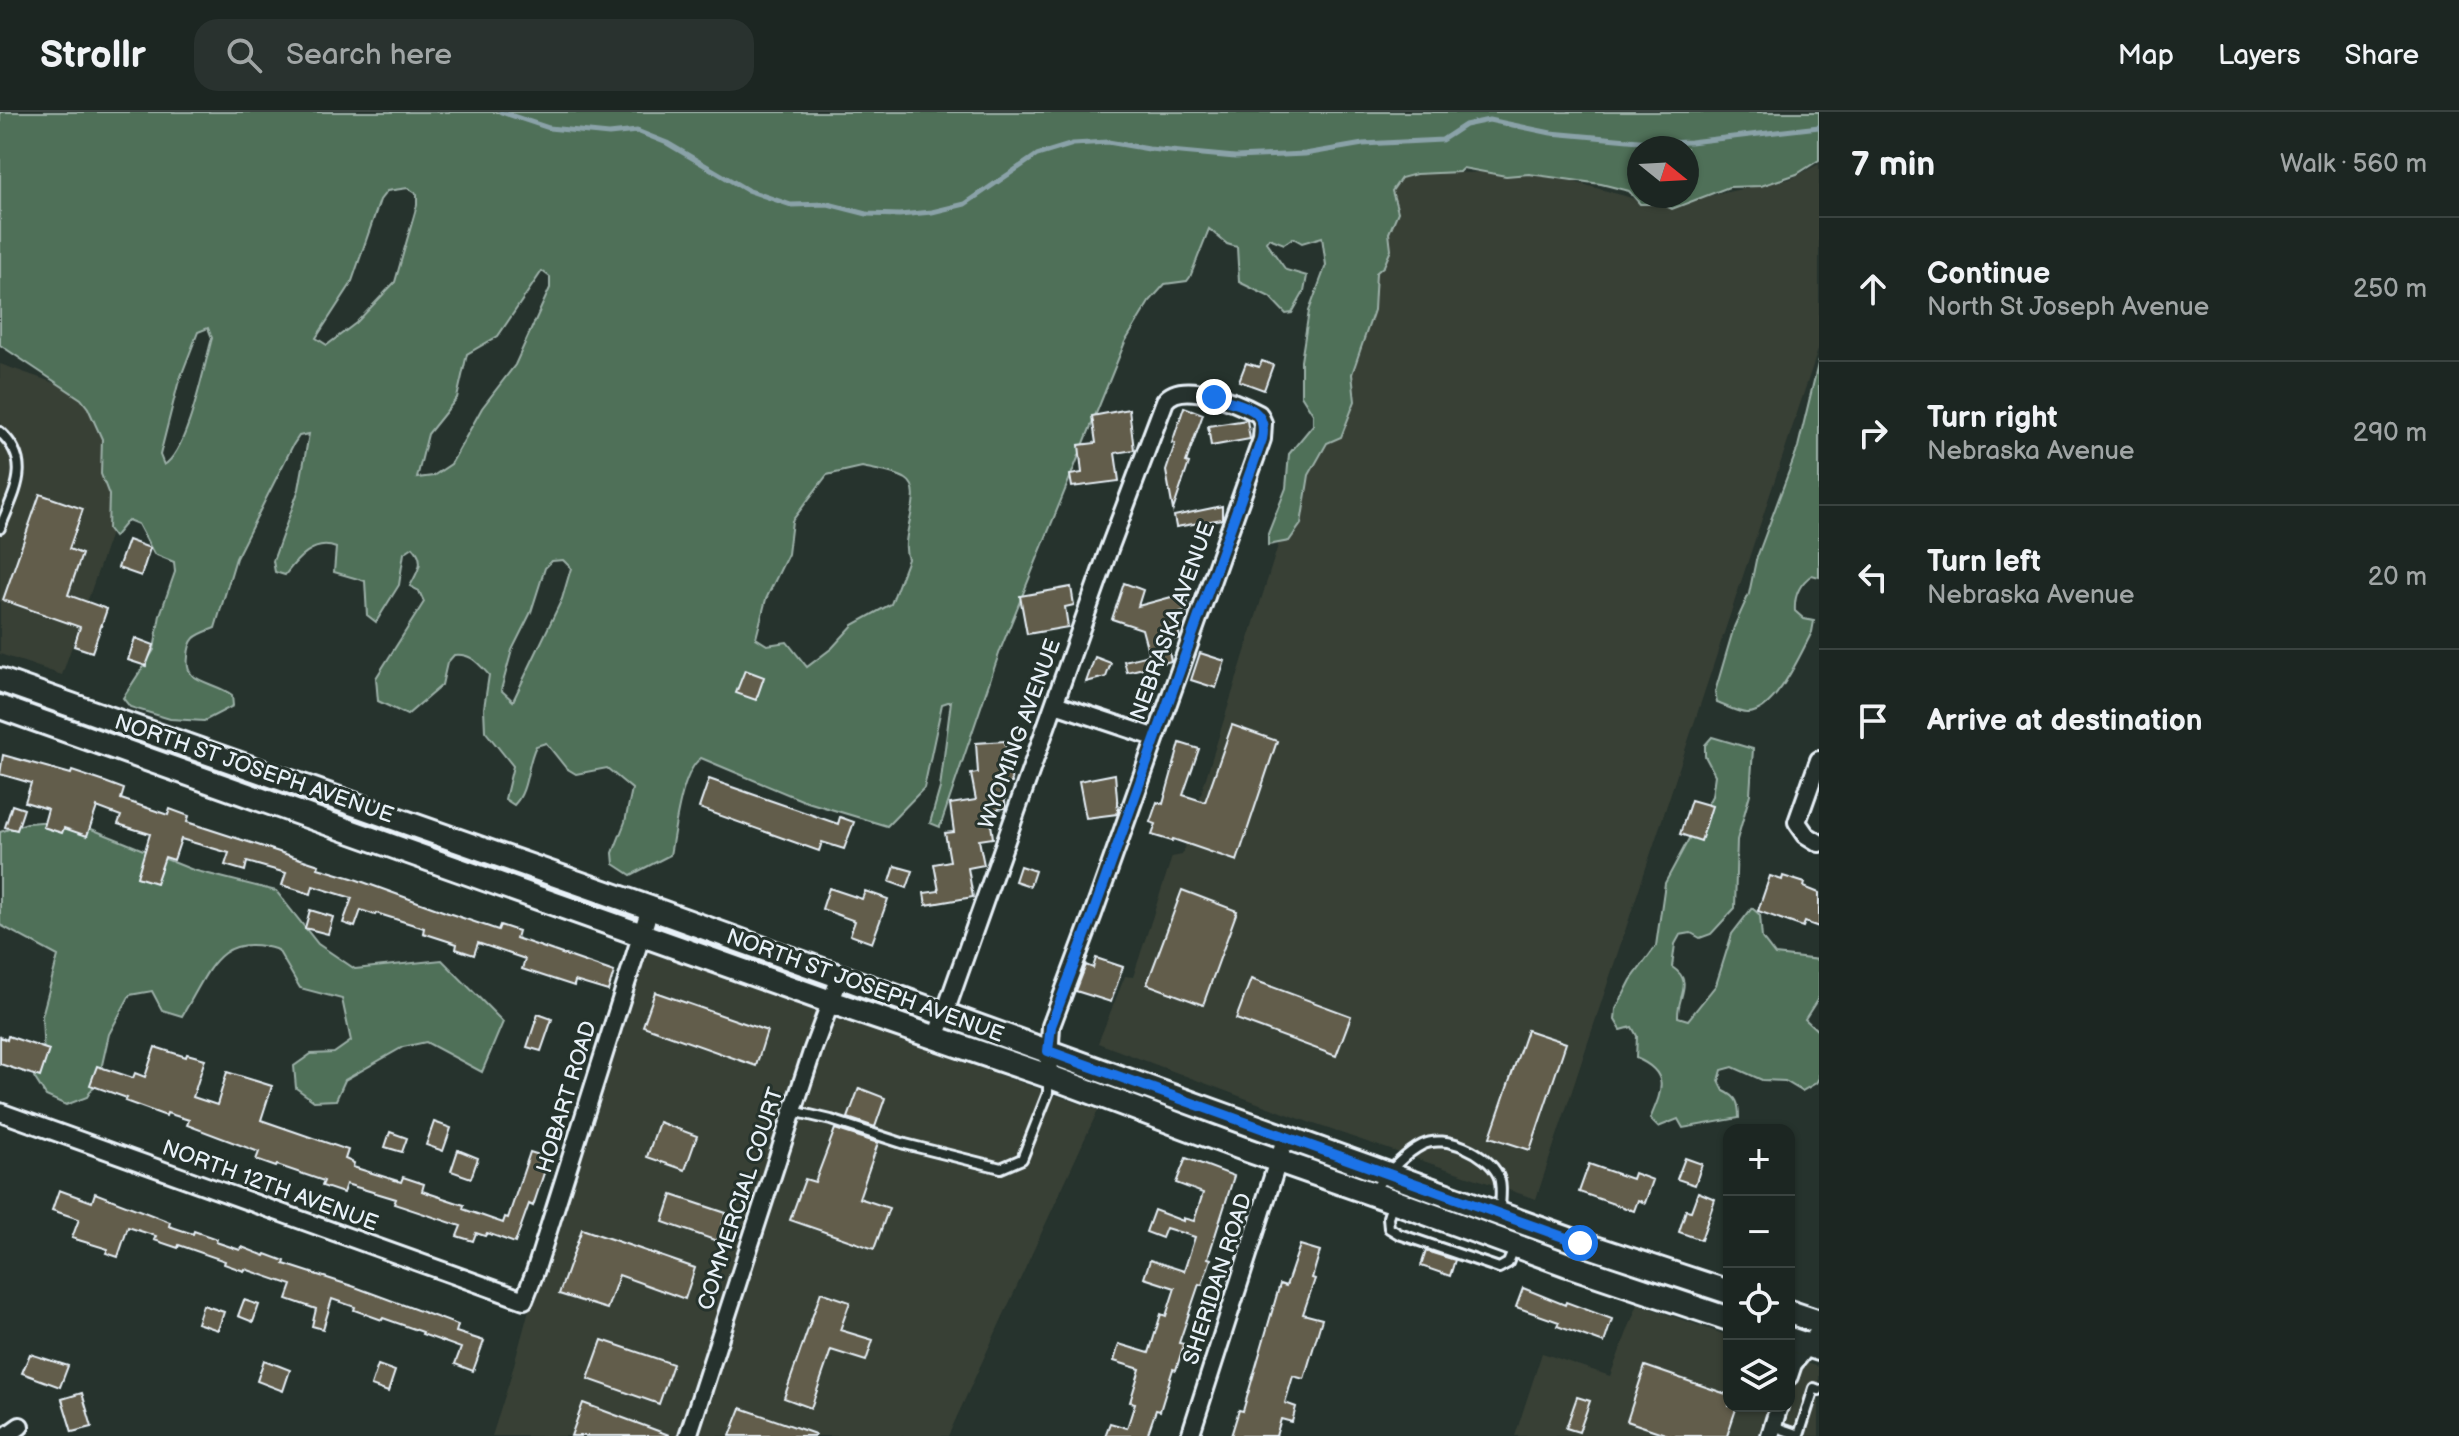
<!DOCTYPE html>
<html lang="en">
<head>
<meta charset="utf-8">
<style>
	:root { --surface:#1c2622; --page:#29322f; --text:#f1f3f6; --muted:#a0a5a5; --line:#3a4340 }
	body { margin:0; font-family:"Balsamiq Sans",sans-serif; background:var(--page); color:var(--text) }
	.controls { position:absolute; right:24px; bottom:24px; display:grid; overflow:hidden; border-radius:16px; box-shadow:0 2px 6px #0004 }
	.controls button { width:72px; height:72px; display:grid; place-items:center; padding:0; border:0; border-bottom:2px solid var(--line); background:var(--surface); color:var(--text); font:40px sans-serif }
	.compass { position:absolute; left:1627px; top:24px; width:72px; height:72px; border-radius:50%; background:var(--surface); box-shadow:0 2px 6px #0004; rotate:108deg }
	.stop { position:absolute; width:24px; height:24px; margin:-18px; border:6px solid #1a73e8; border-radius:50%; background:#fff }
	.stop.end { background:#1a73e8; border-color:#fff; box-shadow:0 2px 8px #0008 }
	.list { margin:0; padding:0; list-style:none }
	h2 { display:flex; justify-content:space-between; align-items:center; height:104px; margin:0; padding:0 32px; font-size:34px }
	h2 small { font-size:26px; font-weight:400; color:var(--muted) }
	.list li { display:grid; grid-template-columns:52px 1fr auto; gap:24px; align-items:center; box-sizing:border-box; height:144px; padding:0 32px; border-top:2px solid var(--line) }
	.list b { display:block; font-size:30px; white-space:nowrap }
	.list p { margin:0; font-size:26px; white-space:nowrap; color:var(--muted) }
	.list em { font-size:26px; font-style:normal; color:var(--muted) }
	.icon { flex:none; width:44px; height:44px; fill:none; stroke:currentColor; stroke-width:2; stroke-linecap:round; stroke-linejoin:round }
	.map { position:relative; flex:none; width:1819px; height:1324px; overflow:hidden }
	header { display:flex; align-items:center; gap:48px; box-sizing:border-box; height:112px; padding:0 40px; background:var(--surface); border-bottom:2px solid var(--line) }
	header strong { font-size:38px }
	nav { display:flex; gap:44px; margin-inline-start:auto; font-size:28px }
	.search { width:560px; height:72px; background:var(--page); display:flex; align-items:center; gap:20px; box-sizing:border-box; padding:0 28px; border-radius:24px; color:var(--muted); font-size:30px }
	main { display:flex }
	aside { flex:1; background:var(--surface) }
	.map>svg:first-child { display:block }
	.built { fill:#384036 }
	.green { fill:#4f6f59; stroke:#9cb0a8; stroke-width:2; fill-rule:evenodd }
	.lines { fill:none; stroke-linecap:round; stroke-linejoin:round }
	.stream { stroke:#8aa2a8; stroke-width:5 }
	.building { fill:#625d4b; stroke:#e8f1f8; stroke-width:2 }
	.lane-casing { stroke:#e8f1f8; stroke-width:14 }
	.street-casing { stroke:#e8f1f8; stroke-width:22 }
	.secondary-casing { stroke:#e8f1f8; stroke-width:28 }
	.lane { stroke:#26332d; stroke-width:8 }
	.street { stroke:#26332d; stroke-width:16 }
	.secondary { stroke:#26332d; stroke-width:22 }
	.route { stroke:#1a73e8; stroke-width:10 }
	.labels { text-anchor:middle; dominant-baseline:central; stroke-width:6; stroke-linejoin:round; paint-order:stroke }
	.street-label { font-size:22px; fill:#e8f1f8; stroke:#26332d }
</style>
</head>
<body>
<header>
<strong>Strollr</strong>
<div class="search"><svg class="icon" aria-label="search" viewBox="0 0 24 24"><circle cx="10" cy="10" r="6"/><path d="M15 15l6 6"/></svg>Search here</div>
<nav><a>Map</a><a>Layers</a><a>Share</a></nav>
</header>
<main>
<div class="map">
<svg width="1819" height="1324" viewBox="0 0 1819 1324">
	<rect width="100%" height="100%" fill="#26332d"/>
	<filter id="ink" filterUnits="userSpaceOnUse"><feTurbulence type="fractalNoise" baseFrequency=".0125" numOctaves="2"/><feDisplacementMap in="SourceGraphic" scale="16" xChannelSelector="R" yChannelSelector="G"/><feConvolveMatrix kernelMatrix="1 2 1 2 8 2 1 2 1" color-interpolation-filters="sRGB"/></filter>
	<g filter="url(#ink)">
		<path class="built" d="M1819,52V235L1536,1087L1311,1011L1098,931L1125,864L1133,865L1172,745L1182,743L1391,69L1430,59L1469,61L1496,58L1571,69L1639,88L1663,84H1708L1790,67Z
			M0,252L60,273L81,287L88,296L102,327L101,362L109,383L108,416L111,421L62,563L0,542Z
			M629,831L1098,998L948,1324H492L509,1271Z
			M1638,1192L1729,1224V1294H1789V1245L1819,1255V1324H1515L1542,1241L1610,1264Z"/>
		<path class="green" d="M0,0H1819V48L1797,62L1761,74L1729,75L1672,97L1662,92H1640L1629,79L1601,72L1529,62L1506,64L1463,56L1459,60L1416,62L1401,66L1392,79L1398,100L1389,121L1391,138L1384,154L1376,161L1374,198L1352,262L1355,289L1341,325L1327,331L1309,363L1301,412L1289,429L1268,433V422L1286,376L1289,342L1313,313V302L1301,283V249L1309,199L1326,153L1322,125L1302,131L1293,126L1284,132L1269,126L1266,130L1286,158L1307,164L1304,180L1292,201L1286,202L1270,185L1239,170L1237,135L1227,132L1209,117L1190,165L1187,169L1165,172L1149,190L1125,230L1001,536L940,715L930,711L940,676L951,589L942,592L924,676L887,714L804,689L701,646C681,660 675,719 670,743L631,763L614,752L613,741L625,710L632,677L607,656L576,662L566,656L546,631L536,634C526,653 529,678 514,693L505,687L513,654L485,619L484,596L489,563C478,551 471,541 454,543L447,551L442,573L407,603L378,589L376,566L424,490L419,479L410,474C418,459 426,449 413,435L404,441L399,473L376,510L367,503L365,469L334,460L336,436C314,427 297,447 285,463L275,460L273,449L299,377L309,322L299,324L293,333L236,446L215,516C197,523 189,524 188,545C187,552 187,558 192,563C201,571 220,574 232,583L233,594L204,609L170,607L130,595L123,586L154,538L160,503L175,460L174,450L154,442L138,412L128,408L114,425L108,417L109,383L101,362L102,327L88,296L81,287L0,233ZM1639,36H1687V84H1639ZM408,76L417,82V93L395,170L356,211L327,233L316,226L351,172L380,88L387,79ZM542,159L550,165V176L515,253L482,296L451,352L433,364L417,366L428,322L457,286L467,242L498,224ZM208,216L212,226C204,254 188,339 164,353L160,343L178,272L198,220ZM862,355C875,358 895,360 906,367C927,379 898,424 908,447L891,492L853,513L832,536L807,555L787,530L767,533L756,526L766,487L788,442L792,409L827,363ZM563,448L571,456L562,487L513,589L501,578L512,538L531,500L545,456L552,449Z
			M1819,248V465L1812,463C1799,472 1794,484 1795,499L1804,507L1814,509L1812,520C1801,541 1775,602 1747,601C1738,601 1726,594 1717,591L1715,580L1734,515L1749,482L1756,448L1798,335Z
			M1712,625L1753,637L1750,682L1737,728L1735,796L1711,822L1700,826L1691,821L1680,823L1675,832L1672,855C1695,870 1677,884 1678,905L1688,908L1716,873L1732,822L1752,796L1760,803L1762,826L1775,843L1819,848V885L1805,907L1819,920V966L1816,971L1802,979L1785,969L1762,968L1733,955L1722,958L1719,969L1724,979C1737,985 1739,991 1739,1006L1683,1016L1678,1007L1658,1015L1650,1007C1662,979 1671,961 1636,946L1637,924L1632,915L1621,918L1615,908L1616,897L1631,868L1656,834L1665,771L1712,684L1715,663L1705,644V633Z
			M69,708L193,758L276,779L318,832L355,857L442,848L503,910L482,960L426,930L403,935L345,968L336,988L314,989L296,976L294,954L311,942L334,941L351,929L342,887L300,876L278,838C218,818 209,860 182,904L162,898L152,879L130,883L109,922L99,966L87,985L66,993L46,984L34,965L44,946L42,904L58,844L0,813V720L27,711Z"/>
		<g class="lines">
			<path class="stream" d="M501,0L549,16L609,22L637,19L667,31L747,78L791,93L828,92L867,102L899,103L932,100L965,92L1037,43L1073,32L1108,30L1149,37L1235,45L1305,42L1363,32L1442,28L1465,13L1489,8L1551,21L1661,31L1690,30L1819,15"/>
		</g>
		<path class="building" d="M1262,249L1273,253L1264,278L1239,269L1246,251L1259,255Z
			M1184,295L1203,302L1186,350L1189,351L1173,398L1166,359L1175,332L1172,331Z
			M1129,297L1134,338L1115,341L1119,369L1072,375L1070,363L1082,361L1079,333L1096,331L1092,304Z
			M1247,308L1250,327L1211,334L1208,314Z
			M40,382L83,397L69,437L82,442L68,483L107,497L92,540L74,534L80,515L3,488Z
			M1222,394V407L1176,415L1174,404Z
			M128,428L150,436L141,464L118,456Z
			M1124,471L1143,478L1138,494L1186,481L1189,499L1175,502L1180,526L1167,529L1171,549L1127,560L1124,549L1149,543L1142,517L1112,507Z
			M1071,475L1074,493L1065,495L1068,515L1027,522L1020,484Z
			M135,526L154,533L146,554L128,548Z
			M1200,541L1225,549L1216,576L1191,568Z
			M1095,545L1111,551L1106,565L1086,570Z
			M745,558L764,565L756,588L736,581Z
			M1232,613L1277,629L1237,749L1173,727L1172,729L1152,723L1156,712L1150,710L1157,690L1163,692L1180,631L1199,637L1183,683L1205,690Z
			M1005,629L1012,671L1002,673L1006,696L989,698L993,726L979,728L984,753L968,756L973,785L926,793L924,781L939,779L934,752L950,749L945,721L954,720L950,692L976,688L971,662L978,661L976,631Z
			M3,643L71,662L72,659L105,670L124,677L121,687L168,703L170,697L189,704L187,710L319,753L318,756L352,766L451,802L498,818L500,813L518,819L516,826L614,860L608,879L575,869L574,874L522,857L525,847L478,831L474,843L456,837L457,832L423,821L424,816L376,801L375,803L361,798L355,815L343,811L352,786L313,774L311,782L282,773L286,761L247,750L245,759L225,753L229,741L181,727L174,748L165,745L156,771L137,765L150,722L118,712L121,704L97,695L87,724L64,716L62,721L43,715L48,697L25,690L31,671L0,662Z
			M1115,662L1118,698L1117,702L1086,706L1079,669Z
			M709,667L838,712L840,705L854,710L844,737L822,730L819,739L699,696Z
			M1691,688L1712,694L1701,729L1680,722Z
			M12,693L24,697L17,718L5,715Z
			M895,754L913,759L907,776L890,770Z
			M1020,754L1035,759L1030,774L1015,769Z
			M1770,764L1782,768L1783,764L1805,771L1804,775L1819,781V815L1805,810L1803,815L1758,799Z
			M829,776L862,787L865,779L888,787L872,831L850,823L855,809L822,797Z
			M1182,778L1237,799L1203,893L1147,872Z
			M310,798L333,805L328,822L305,816Z
			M1096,846L1123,855L1111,890L1076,879L1086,853L1093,856Z
			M1251,867L1351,904L1336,944L1236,907Z
			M655,880L767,919L756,954L643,914Z
			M538,902L552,907L541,939L527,935Z
			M1527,918L1566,931L1530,1038L1490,1025Z
			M8,924L49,938L40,965L0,952V925L7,928Z
			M155,935L186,945L187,942L205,947L193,985L217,993L227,960L272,974L261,1008L348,1038L345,1047L354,1051L353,1055L401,1070L403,1065L424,1072L422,1079L464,1093L463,1097L503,1111L505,1105L508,1106L530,1040L549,1046L533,1094L529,1092L515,1131L487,1121L485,1124L476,1121L473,1129L457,1124L461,1114L394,1092L396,1087L346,1072L343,1081L322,1074L324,1069L277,1053L276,1055L256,1048L259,1040L187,1013L189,1008L167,1001L166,1004L125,989L127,986L90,973L97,954L133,966L135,961L145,965Z
			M859,976L885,986L875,1015L848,1006Z
			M434,1010L451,1016L443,1039L426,1033Z
			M659,1010L697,1024L685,1058L647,1045Z
			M835,1017L878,1031L859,1086L889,1096L874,1137L790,1108L805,1067L815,1070Z
			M390,1020L407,1026L402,1040L385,1035Z
			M458,1038L478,1046L471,1066L451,1059Z
			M1186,1046L1234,1064L1208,1146L1211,1147L1202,1173L1199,1172L1179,1231L1184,1232L1176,1258L1173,1257L1160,1299L1156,1298L1147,1324H1105L1110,1311L1127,1316L1135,1291L1130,1290L1140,1257L1114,1249L1119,1232L1149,1241L1161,1202L1166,1204L1175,1176L1144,1166L1150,1148L1184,1159L1195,1125L1166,1116L1162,1126L1146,1120L1154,1098L1183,1109V1106L1194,1109L1203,1081L1176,1071Z
			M1685,1046L1702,1052L1695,1073L1677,1067Z
			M1589,1052L1632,1067L1634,1061L1653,1068L1645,1091L1638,1088L1634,1099L1579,1080Z
			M59,1078L92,1090L95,1081L170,1110L169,1114L193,1122L194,1119L217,1127L216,1130L240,1138L242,1135L265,1144L266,1142L285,1149L284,1152L355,1175L458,1213L456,1220L484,1229L473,1259L455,1252L461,1236L422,1222L423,1220L383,1206L382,1208L354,1198L355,1195L332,1187L323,1217L312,1214L316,1197L287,1187L292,1173L245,1157L244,1159L224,1152L225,1149L179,1133L178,1136L154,1128L156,1124L128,1115L118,1145L106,1141L108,1137L72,1126L79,1107L52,1098Z
			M1698,1080L1715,1087L1701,1128L1679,1120L1686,1098L1691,1099Z
			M672,1083L726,1101L717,1129L663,1110Z
			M582,1117L695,1156L685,1187L619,1163L607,1197L559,1182Z
			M1300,1133L1320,1139L1312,1166L1315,1167L1303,1202L1322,1207L1304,1267L1293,1264L1285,1291L1296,1295L1292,1310L1281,1307L1276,1324H1231L1239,1298L1243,1299L1280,1172L1286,1174Z
			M1426,1139L1455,1148L1450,1164L1421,1154Z
			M1523,1176L1565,1193L1566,1190L1612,1207L1604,1231L1557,1214L1559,1210L1516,1195Z
			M821,1180L850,1190L840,1218L873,1228L866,1249L831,1238L811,1296L784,1286Z
			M244,1188L259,1193L253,1210L238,1204Z
			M203,1193L224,1200L218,1218L197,1211Z
			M602,1228L673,1252L659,1292L588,1267Z
			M30,1242L68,1254L60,1275L22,1261Z
			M264,1248L290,1258L283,1279L257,1269Z
			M378,1253L395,1259L388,1280L371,1274Z
			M1645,1254L1729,1283V1294H1737L1727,1324H1671L1627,1309Z
			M82,1281L92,1315L72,1320L62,1287Z
			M1577,1285L1590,1289L1579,1320L1566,1316Z
			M583,1291L669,1323V1324H571Z
			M741,1296L815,1322V1324H730Z"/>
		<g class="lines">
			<g class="lane-casing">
				<path id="lane" d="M0,320C34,351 14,380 0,416
					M793,999L831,1008L905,1032L1001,1056L1022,1047L1048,981V968
					M1372,1080C1384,1065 1404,1042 1422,1033C1445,1021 1487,1041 1498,1063C1503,1073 1500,1089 1500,1100
					M1393,1090L1388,1105L1389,1116L1399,1122L1499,1156L1508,1151L1515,1134
					M1773,1314L1799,1323L1814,1276L1819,1278"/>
			</g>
			<g class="street-casing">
				<path id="street" d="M1055,592L1154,625
					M1819,648L1797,710L1806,723L1819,731
					M936,926L1109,437L1165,289C1182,266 1238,291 1259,302L1263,311L1262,327L1093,802L1051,914L1048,964
					M0,1000L524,1188L535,1160L650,796
					M1789,1264L1793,1252L1819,1220
					M6,1324L20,1314
					M688,1324L813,937L840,865
					M1190,1324L1286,1024
					M1770,1324L1779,1294"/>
			</g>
			<g class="secondary-casing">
				<path id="secondary" d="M0,568L650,796L1580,1131L1729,1180
					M0,595L831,890L1048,964L1241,1036L1393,1089L1568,1153L1729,1207
					M1789,1200L1819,1210
					M1789,1227L1819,1237"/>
			</g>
			<use href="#lane" class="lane"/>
			<use href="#street" class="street"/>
			<use href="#secondary" class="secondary"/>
		</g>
	</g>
	<g class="lines" filter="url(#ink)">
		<path class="route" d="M1214,285C1239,293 1269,294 1262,327L1093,802L1051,914L1048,939L1580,1131"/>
	</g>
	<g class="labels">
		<g class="street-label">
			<text transform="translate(1173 509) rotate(-70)">NEBRASKA AVENUE</text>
			<text transform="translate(1020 622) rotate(-70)">WYOMING AVENUE</text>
			<text transform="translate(254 657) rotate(19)">NORTH ST JOSEPH AVENUE</text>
			<text transform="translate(865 874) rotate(20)">NORTH ST JOSEPH AVENUE</text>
			<text transform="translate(567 985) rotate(-73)">HOBART ROAD</text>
			<text transform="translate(270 1074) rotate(20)">NORTH 12TH AVENUE</text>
			<text transform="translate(741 1087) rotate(-72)">COMMERCIAL COURT</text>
			<text transform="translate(1218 1167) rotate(-72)">SHERIDAN ROAD</text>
		</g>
	</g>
</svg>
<div class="controls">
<button>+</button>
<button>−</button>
<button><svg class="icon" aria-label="locate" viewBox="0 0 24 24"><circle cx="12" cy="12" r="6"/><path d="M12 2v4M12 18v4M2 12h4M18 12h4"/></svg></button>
<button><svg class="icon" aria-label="layers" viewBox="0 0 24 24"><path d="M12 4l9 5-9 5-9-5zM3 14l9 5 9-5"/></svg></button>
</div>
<svg class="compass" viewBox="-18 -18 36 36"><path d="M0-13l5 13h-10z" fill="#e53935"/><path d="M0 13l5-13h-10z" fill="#a0a5a5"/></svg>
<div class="stop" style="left:1580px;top:1131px"></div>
<div class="stop end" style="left:1214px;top:285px"></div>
</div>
<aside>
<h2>7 min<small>Walk · 560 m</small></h2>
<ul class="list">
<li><svg class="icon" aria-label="ahead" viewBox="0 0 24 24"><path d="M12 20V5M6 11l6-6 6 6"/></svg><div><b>Continue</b><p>North St Joseph Avenue</p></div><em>250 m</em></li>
<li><svg class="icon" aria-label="right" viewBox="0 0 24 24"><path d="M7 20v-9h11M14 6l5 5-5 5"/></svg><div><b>Turn right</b><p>Nebraska Avenue</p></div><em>290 m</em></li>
<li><svg class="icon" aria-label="left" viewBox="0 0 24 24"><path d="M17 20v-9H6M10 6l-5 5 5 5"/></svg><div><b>Turn left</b><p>Nebraska Avenue</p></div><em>20 m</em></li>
<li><svg class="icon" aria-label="arrive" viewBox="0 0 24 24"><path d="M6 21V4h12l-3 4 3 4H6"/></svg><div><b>Arrive at destination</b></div></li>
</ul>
</aside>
</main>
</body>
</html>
